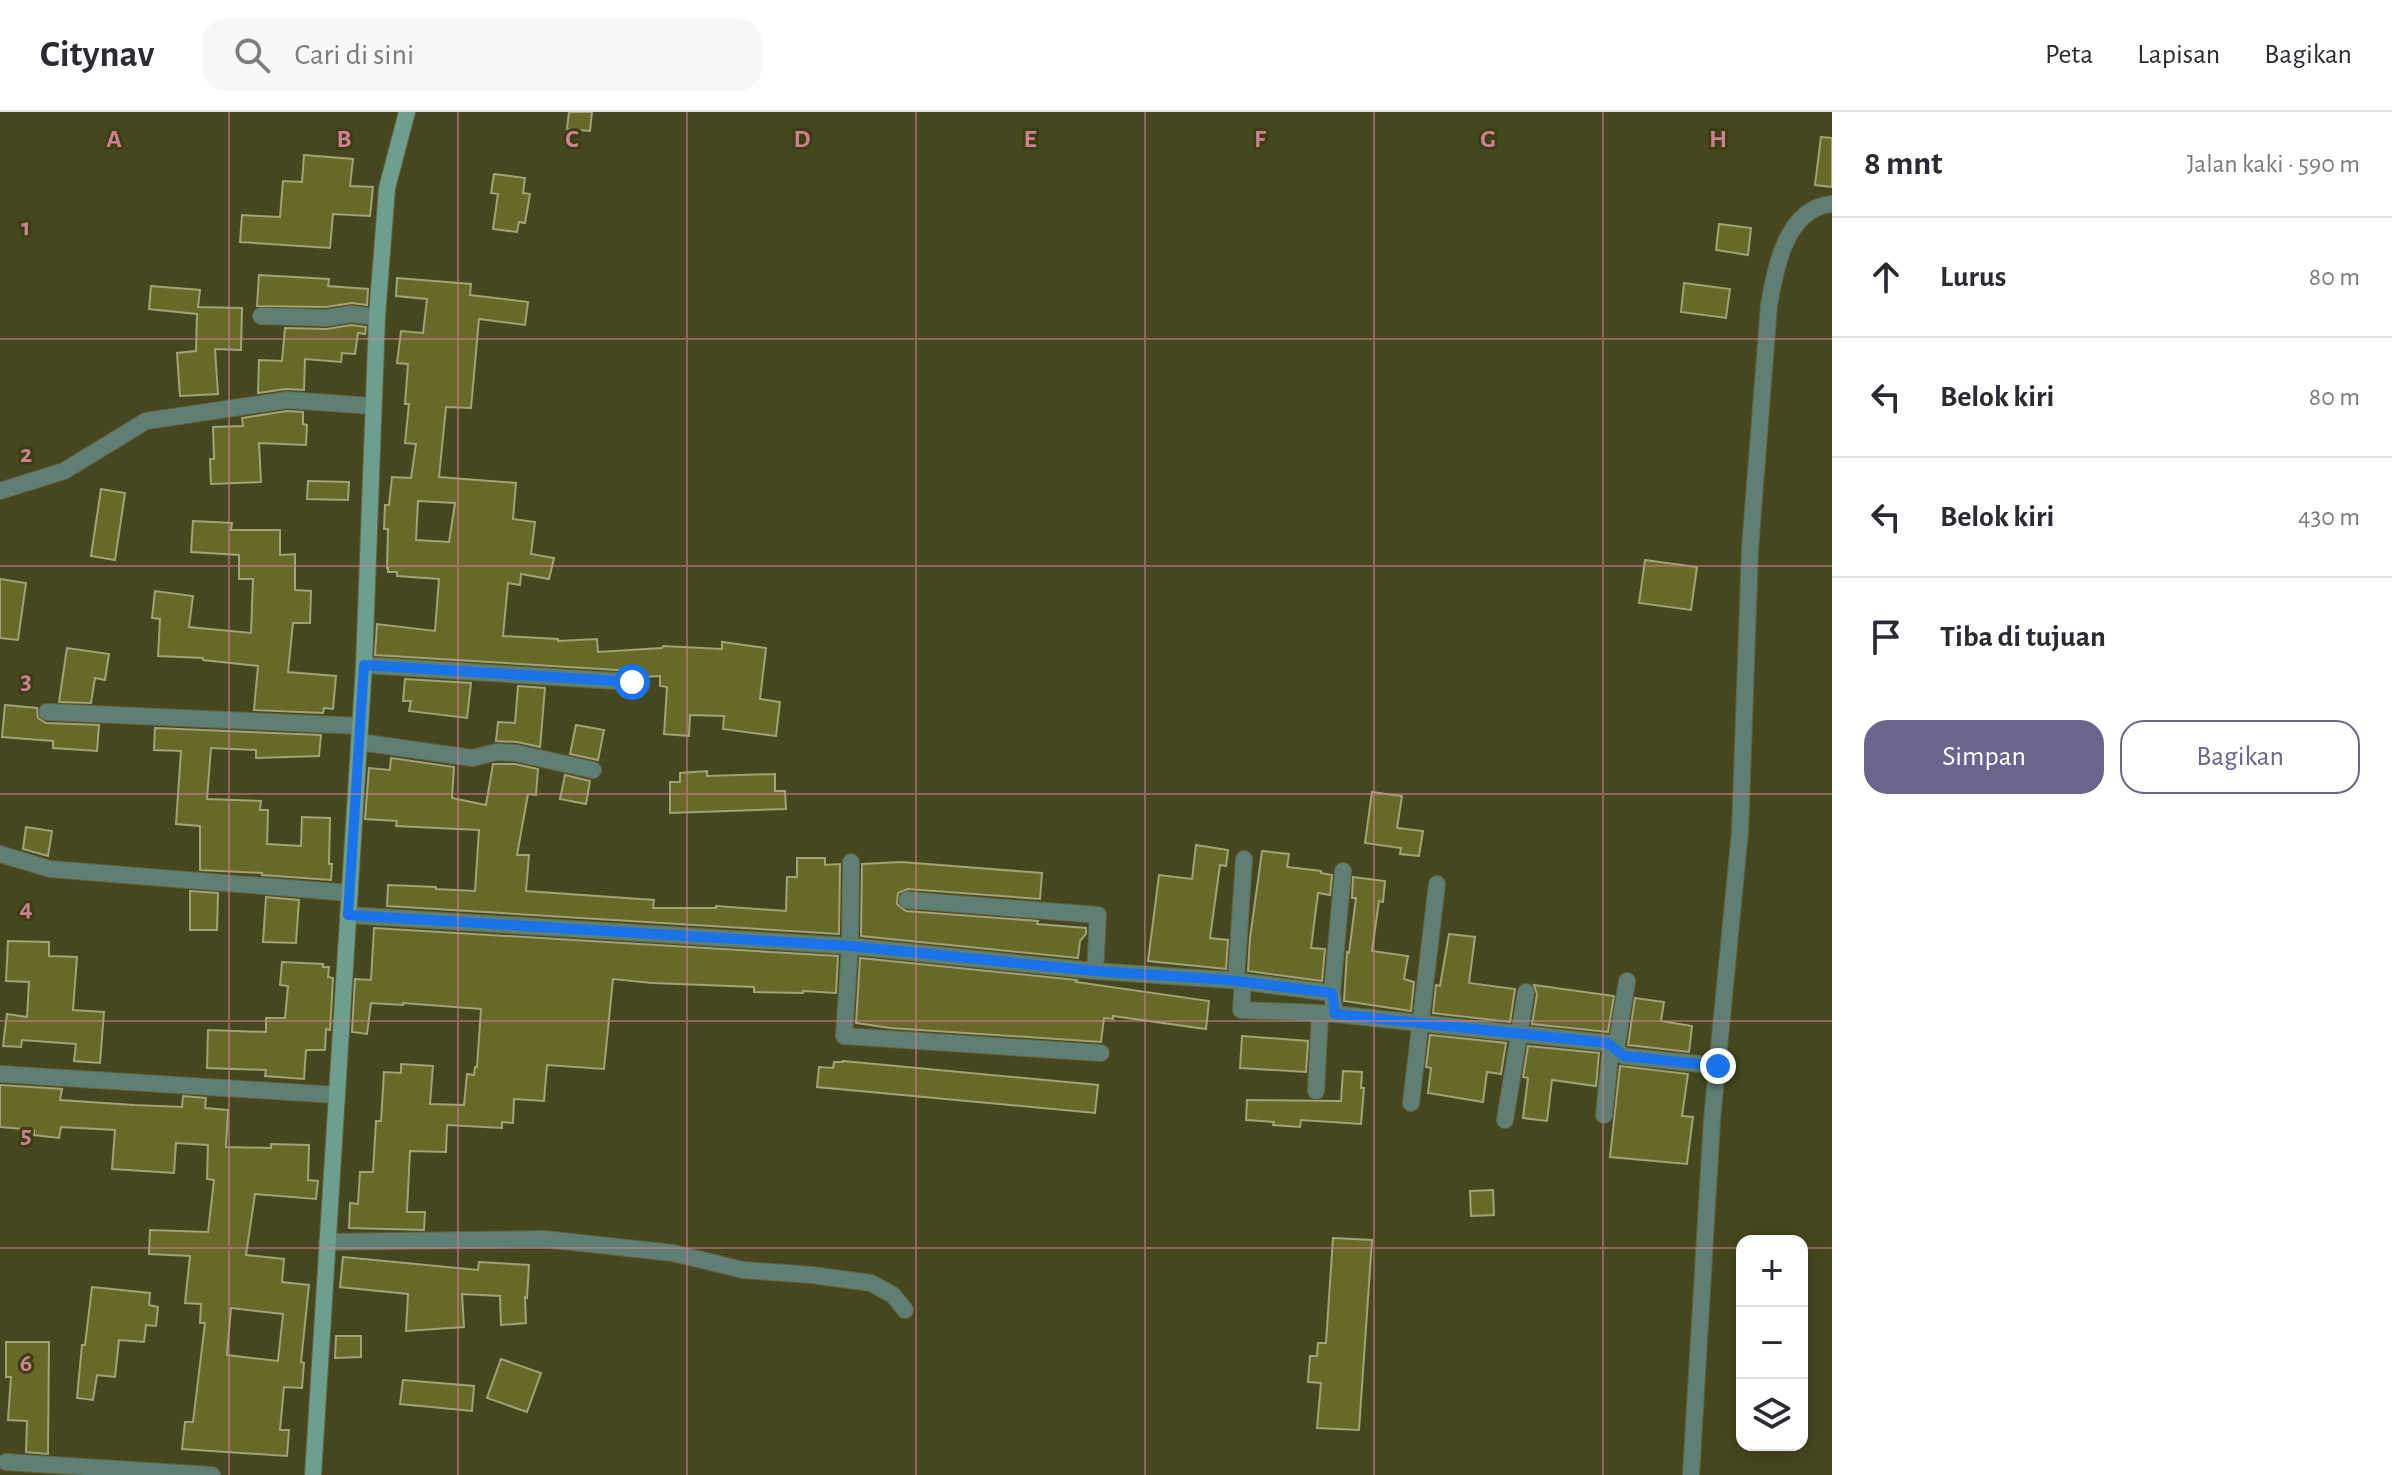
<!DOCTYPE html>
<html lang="id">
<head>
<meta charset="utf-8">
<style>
	:root { --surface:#fff; --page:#f7f7f7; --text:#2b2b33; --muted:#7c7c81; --line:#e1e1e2; --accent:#6a658c }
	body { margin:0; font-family:"Alegreya Sans",sans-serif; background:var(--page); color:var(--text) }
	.controls { position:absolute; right:24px; bottom:24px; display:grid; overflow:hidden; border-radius:16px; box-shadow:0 4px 20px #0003 }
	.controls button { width:72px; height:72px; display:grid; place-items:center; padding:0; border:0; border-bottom:2px solid var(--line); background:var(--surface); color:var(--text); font:40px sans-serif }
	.stop { position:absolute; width:24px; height:24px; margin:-18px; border:6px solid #1a73e8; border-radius:50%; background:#fff }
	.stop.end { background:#1a73e8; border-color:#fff; box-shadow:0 2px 8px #0008 }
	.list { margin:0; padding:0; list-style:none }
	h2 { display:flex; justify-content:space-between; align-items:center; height:104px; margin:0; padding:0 32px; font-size:34px }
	h2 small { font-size:26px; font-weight:400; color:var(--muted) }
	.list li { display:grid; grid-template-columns:52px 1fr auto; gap:24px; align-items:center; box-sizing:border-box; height:120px; padding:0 32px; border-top:2px solid var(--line) }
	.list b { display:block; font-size:30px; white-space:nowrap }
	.list em { font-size:26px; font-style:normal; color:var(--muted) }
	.actions { display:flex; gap:16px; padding:24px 32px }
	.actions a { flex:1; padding:18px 0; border:2px solid var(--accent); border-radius:24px; text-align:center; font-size:28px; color:var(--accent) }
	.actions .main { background:var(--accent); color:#fff }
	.icon { flex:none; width:44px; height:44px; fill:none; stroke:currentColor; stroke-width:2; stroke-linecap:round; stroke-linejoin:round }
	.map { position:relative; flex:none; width:1832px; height:1363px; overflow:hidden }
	header { display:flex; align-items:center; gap:48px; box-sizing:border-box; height:112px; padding:0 40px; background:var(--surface); border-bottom:2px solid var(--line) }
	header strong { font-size:38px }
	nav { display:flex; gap:44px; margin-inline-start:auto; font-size:28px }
	.search { width:560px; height:72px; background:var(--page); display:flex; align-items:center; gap:20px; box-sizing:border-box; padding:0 28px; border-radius:24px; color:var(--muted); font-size:30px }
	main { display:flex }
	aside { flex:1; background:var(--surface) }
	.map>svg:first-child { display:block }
	.building { fill:#676928; stroke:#a1a377; stroke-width:2; fill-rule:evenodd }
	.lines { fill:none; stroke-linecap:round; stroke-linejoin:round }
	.street-casing { stroke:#62633e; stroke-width:18 }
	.secondary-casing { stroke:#62633e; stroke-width:18 }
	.street { stroke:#607f74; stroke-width:16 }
	.secondary { stroke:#6e9f8e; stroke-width:16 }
	.route { stroke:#1a73e8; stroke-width:10 }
	.grid { fill:none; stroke:#cc8092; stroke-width:2; stroke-opacity:0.55 }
	.grid-label { font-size:26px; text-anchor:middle; font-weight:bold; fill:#cc8092; stroke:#3c3d13; stroke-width:6; stroke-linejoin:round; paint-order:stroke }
</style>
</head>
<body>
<header>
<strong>Citynav</strong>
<div class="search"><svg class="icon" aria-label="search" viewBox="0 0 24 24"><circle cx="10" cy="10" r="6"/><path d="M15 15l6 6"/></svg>Cari di sini</div>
<nav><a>Peta</a><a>Lapisan</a><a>Bagikan</a></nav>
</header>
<main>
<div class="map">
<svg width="1832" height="1363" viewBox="0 0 1832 1363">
	<rect width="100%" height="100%" fill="#46471e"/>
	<path class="building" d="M569,0H592L590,19L567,17Z
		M1821,25L1832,26V75L1815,73Z
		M304,43L353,47L350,74L373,75L370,104L333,102L330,136L240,130L242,103L280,105L283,69L302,70Z
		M494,62L525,66L523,81L530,82L525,111L519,110L517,120L493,117L498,82L491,81Z
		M1719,112L1751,116L1748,143L1716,138Z
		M259,163L329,167L328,174L368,177L367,193L352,191L326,195L257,194Z
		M397,166L471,172L470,183L528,190L525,213L479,207L471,296L446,295L439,365L516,371L513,407L535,410L531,442L554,446L549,467L521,462L520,473L508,471L503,524L558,527V529L597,527L598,540L662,536L663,534L722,537V530L766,536L760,587L780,590L776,624L723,617L724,604L690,603L689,624L664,622L667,575L660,574V564L642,565L633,559L375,543L377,512L435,519L439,467L397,464V460H388V456H387L388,417H384L385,393H389L392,365L411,366L416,332L405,331L409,292H405L408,252L397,251L401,219L423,221L427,187L396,184ZM418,389L455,391L449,430L416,428Z
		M1684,171L1730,177L1726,206L1681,200Z
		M151,174L200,178L198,195L242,196L241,238L215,237L218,282L180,284L177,241L196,239L197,202L149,197Z
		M351,213L366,215L365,222L358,221L355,242L342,241L341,250L305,247L304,278L286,277L258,281L259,248L282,249L285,216L327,217Z
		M287,299L303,300V312L307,313L306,333L259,331L261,370L211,372L210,347H214L213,315L243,314L242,306Z
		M308,369L349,370L348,388L307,387Z
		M101,377L125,381L115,448L91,444Z
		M193,409L232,411L231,418H280V443L295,442V478L311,479L310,511H293L288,560L336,564L333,597L324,596L323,601L254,598L258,554L203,548V546L158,544L160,507L152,506L155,479L193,484L189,515L251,521L253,467H239V443L191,440Z
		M1645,448L1697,455L1691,498L1639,491Z
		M0,467L26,471L18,528L0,526Z
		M67,536L109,542L105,568L95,566L91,591L59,590Z
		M405,567L471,571L467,606L409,599L411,589H403Z
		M518,574L545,576L540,635L517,630L496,629L498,610L515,611Z
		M5,593L37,596L38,606L46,611L99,613L97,639L53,636V629L2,625Z
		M576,613L604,618L598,648L570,642Z
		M155,616L321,623L319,644L256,646V638L211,636L207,687L261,689L260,698H268L267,732L301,734L302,705L330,706L329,752H332L331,768L262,763V761L200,758V714L176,712L181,639L154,638Z
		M391,646L454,655L452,686L486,693L493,652H515L538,657L536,683L528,682L517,743H529L526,779L654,788L653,796H716V794L786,799L787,765H797V746H825V753L840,752L839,822L387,794L388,773L436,775V777L475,779L479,718L396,714L397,709L365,707L369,656L390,658Z
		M707,659V664L775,662V679H785L786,697L670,701V670H680V661Z
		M565,663L590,669L586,692L560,687Z
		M1372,680L1402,684L1397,716L1423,719L1419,744L1400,742L1401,736L1365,731Z
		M26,715L52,719L48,744L23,737Z
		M1196,733L1228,738L1226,754L1220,753L1210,826L1228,828L1226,857L1148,849L1159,763L1192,767Z
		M1262,739L1289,742L1287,755L1321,759V761L1332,763L1330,783L1318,781L1311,836L1325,837L1322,869L1248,859L1250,826Z
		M901,750L1042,761L1040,787L908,777L898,781L897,792L906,799L1038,809L1037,812L1086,816V822L1080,829L1078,846L861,824L862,752Z
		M1353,765L1385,769L1383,790L1379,789L1372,839L1408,844L1404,867L1414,870L1411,899L1344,889L1347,840L1349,841L1356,786H1352Z
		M190,779L218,781L217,818H190Z
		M266,785L299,788L296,831L263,830Z
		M374,816L838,844L836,881L803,879V881L754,880V875L652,871L613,867L604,957L547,953L544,989L514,987L513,1011L502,1010V1016L447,1013L446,1040L410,1039L407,1100H425L424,1118L349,1116L350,1091L358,1092L360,1060H373L376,1009H381L384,960L401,961V952L433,954L430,992L464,993L467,962L474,963L475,955H477L481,897L403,891V893L371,891L367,922L352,920L355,867L371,868Z
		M1449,822L1475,825L1469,871L1515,877L1510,910L1433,901L1436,873L1440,874Z
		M8,829L49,830V844L77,845L73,898L104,900L100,951L74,949L76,932L22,928L21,935L3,934L7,902L27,905L29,870L6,869Z
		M860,846L1077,868L1076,870L1209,889L1206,917L1113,904V907L1104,906L1101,930L890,916L856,911Z
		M282,850L323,852V855H329L328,865L333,866L330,918L326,917L325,938H306L304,967L265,964L266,958L207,956L208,918L266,920V906H285L288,874L280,873Z
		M1534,873L1614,884L1608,920L1532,912L1537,882Z
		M1635,886L1664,890L1661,909L1692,914L1689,940L1628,933Z
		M1430,923L1506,931L1501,962L1487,960L1483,990L1428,981L1431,956L1426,955Z
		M1242,924L1308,929L1306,960L1240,956Z
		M1528,934L1599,941L1596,974L1552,968L1547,1009L1523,1006L1528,966L1523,965Z
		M843,949L1098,973L1095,1001L817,975L819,955L833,956L834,950H843Z
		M1620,954L1688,962L1682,1004L1693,1005L1687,1052L1610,1045Z
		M1343,959L1362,960L1361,976H1364L1361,1012L1301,1008L1300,1015L1273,1013L1274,1010L1246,1008L1247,988L1341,989Z
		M0,973L62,977L60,988L134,993L182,995L183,984L206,986L205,996L228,998L226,1035L271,1036V1032L309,1033L308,1068L318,1069L316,1087L255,1082L246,1143L284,1147L282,1170L309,1173L301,1250L304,1251L302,1276L284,1275L280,1318H289L287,1344L182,1337L185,1310H193L205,1211H200L201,1192L185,1191L190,1144L149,1142L150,1118L208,1120L214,1068L207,1067L208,1033L176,1031L174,1061L112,1057L115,1018L61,1015L59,1026L34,1023V1018L0,1015ZM231,1196L283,1202L278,1249L227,1243Z
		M1493,1078L1494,1103L1471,1104L1470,1079Z
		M1333,1126L1372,1128L1359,1318L1317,1316L1321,1271L1308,1270L1310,1244H1317L1318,1231H1326Z
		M343,1145L478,1158L479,1150L529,1153L527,1186L525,1185L526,1211L501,1213L500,1184L462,1182L464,1215L406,1219L408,1182L340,1175Z
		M92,1175L150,1181L149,1193L158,1195L156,1214L146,1213L144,1230L119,1228L115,1265L97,1263L93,1288L77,1286L82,1233H85Z
		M336,1224H361V1245L335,1246Z
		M6,1230H49L48,1342L26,1340L27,1309L8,1308L11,1265H6Z
		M501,1247L541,1261L527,1300L487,1286Z
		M403,1268L474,1274L472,1299L400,1292Z"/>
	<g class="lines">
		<g class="street-casing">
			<path id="street" d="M261,204L327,206L351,202L377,205
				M0,379L64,359L146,309L287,288L373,294
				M364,553L632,570
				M47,600L360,614
				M359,630L472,646L497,640L516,641L593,658
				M0,742L50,757L350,781
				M851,750L850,834L844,924L1101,941
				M907,788L1098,803L1095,859
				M348,803L850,834L1095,859L1229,868L1332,881L1335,902L1607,931L1624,944L1718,954
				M1236,868L1244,747
				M1243,870L1241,898L1320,901
				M1332,881L1343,759
				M1616,938L1627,869
				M0,962L337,983
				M1316,979L1320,901L1328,902
				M1411,991L1437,772
				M1604,1003L1611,934
				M1505,1008L1526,880
				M327,1130L544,1127L673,1141L743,1158L812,1163L871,1171L893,1183L905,1198
				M6,1350L212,1363
				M1691,1363L1712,1008L1740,719L1750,437L1769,193C1775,157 1786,96 1832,92"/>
		</g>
		<g class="secondary-casing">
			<path id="secondary" d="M313,1363L364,553L377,205L387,76L407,0"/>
		</g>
		<use href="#street" class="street"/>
		<use href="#secondary" class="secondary"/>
	</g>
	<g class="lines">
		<path class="route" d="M632,570L364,553L348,803L850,834L1095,859L1229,868L1332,881L1335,902L1607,931L1624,944L1718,954"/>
	</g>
	<path class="grid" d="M229,0V1363M458,0V1363M687,0V1363M916,0V1363M1145,0V1363M1374,0V1363M1603,0V1363M0,227H1832M0,454H1832M0,682H1832M0,909H1832M0,1136H1742M1802,1136H1832"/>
	<g class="grid-label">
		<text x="114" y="35">A</text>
		<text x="344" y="35">B</text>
		<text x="572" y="35">C</text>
		<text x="802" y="35">D</text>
		<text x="1030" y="35">E</text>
		<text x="1260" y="35">F</text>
		<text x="1488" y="35">G</text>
		<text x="1718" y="35">H</text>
		<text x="26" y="123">1</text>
		<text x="26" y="350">2</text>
		<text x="26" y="577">3</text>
		<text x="26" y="804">4</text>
		<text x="26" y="1031">5</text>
		<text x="26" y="1259">6</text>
	</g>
</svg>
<div class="controls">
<button>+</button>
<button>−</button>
<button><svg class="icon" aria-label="layers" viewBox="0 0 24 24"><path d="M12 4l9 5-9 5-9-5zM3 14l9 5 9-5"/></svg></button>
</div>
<div class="stop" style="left:632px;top:570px"></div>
<div class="stop end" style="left:1718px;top:954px"></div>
</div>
<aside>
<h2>8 mnt<small>Jalan kaki · 590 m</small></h2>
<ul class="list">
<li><svg class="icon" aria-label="ahead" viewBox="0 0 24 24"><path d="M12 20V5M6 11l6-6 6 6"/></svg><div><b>Lurus</b></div><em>80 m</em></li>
<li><svg class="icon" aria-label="left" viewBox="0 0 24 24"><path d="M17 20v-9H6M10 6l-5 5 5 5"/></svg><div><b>Belok kiri</b></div><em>80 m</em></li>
<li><svg class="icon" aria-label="left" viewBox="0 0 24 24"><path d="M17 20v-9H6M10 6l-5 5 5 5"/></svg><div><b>Belok kiri</b></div><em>430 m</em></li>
<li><svg class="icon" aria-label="arrive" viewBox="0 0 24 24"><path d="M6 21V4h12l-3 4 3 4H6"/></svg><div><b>Tiba di tujuan</b></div></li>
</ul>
<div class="actions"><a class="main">Simpan</a><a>Bagikan</a></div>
</aside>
</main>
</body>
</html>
